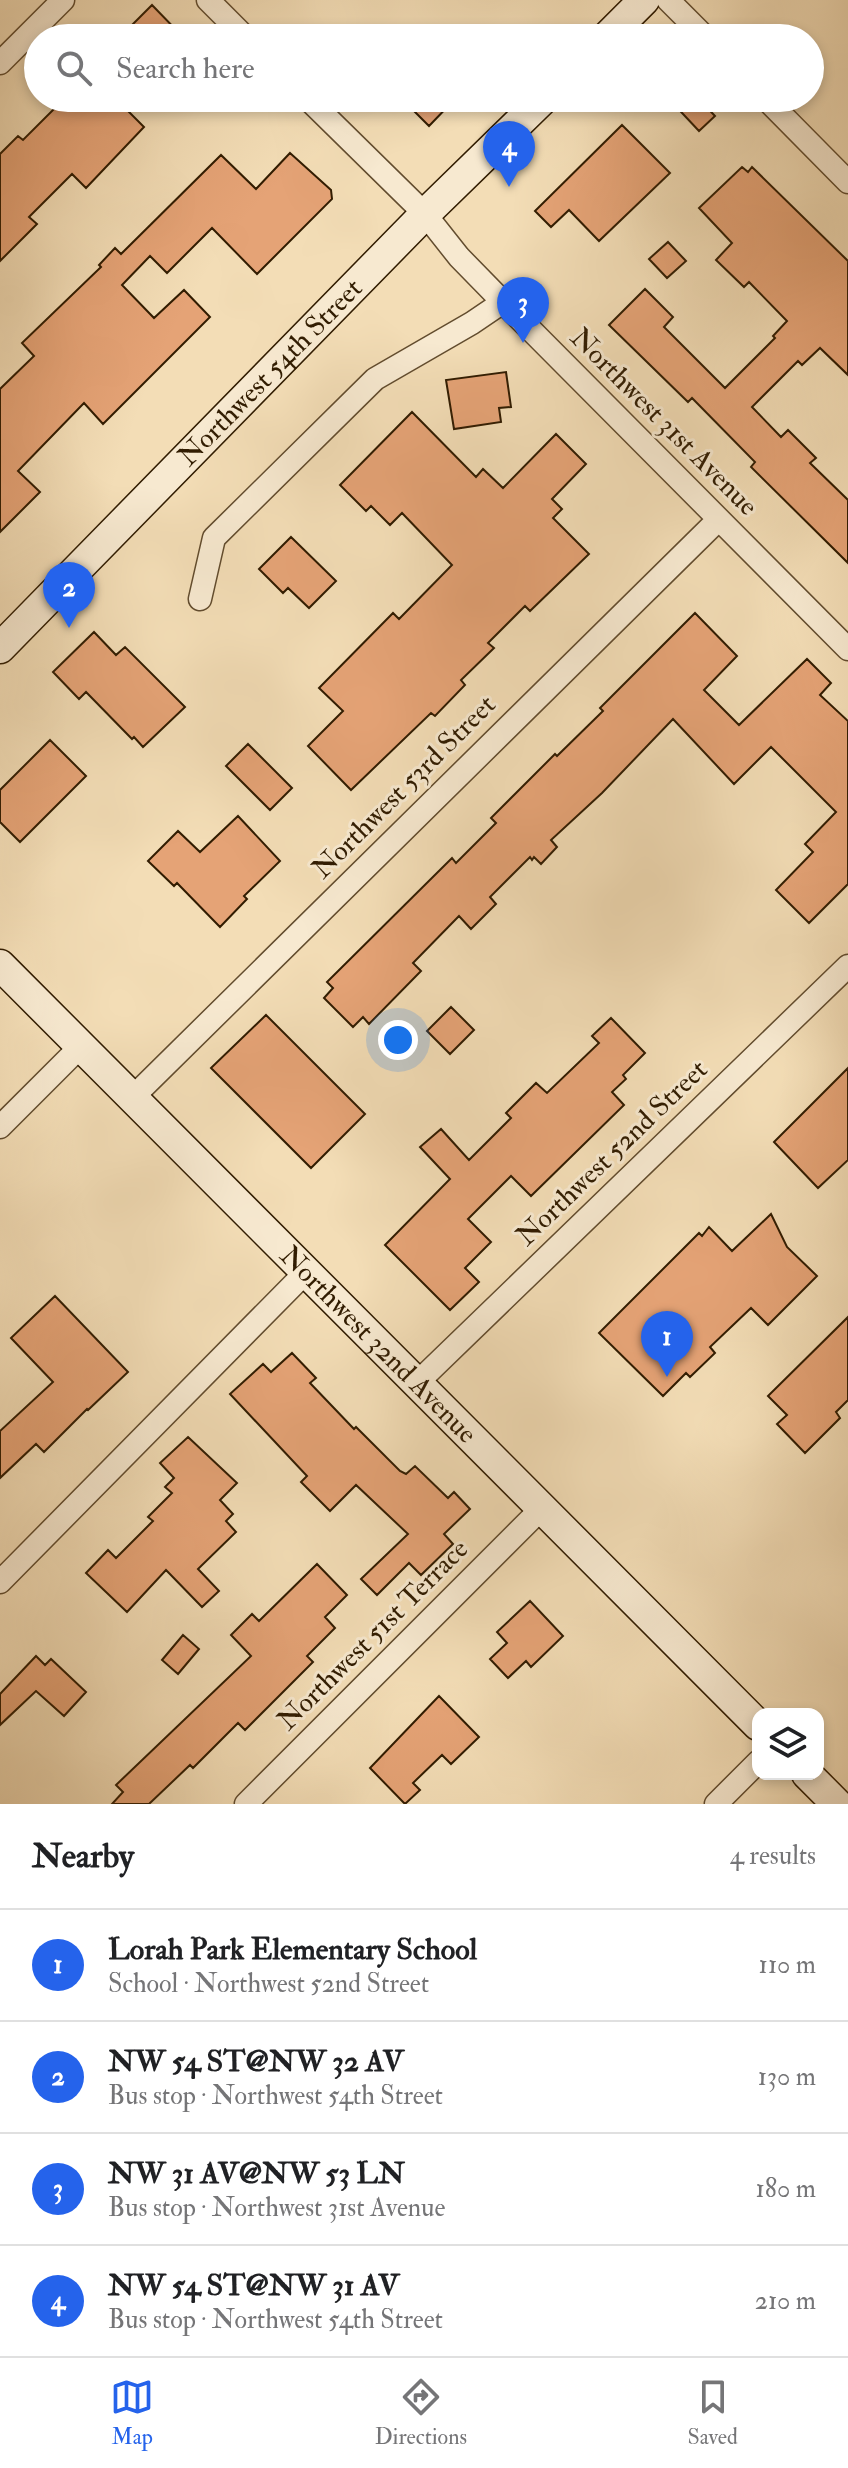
<!DOCTYPE html>
<html lang="en">
<head>
<meta charset="utf-8">
<style>
	:root { --surface:#fff; --page:#f6f6f6; --text:#202124; --muted:#757577; --line:#e0e0e0; --accent:#2563eb }
	body { margin:0; font-family:"IM FELL Double Pica",serif; background:var(--page); color:var(--text) }
	.controls { position:absolute; right:24px; bottom:24px; display:grid; overflow:hidden; border-radius:16px; box-shadow:0 4px 12px #0003 }
	.controls button { width:72px; height:72px; display:grid; place-items:center; padding:0; border:0; border-bottom:2px solid var(--line); background:var(--surface); color:var(--text); font:40px sans-serif }
	.you { position:absolute; left:398px; top:1040px; width:28px; height:28px; margin:-20px; border:6px solid #fff; border-radius:50%; background:#1a73e8; box-shadow:0 0 0 12px #1a73e833 }
	.badge { display:grid; place-items:center; width:52px; height:52px; border-radius:50%; background:var(--accent); color:#fff; font-size:26px; font-weight:700 }
	.pin { position:absolute; translate:-50% -66px; filter:drop-shadow(0 2px 4px #0008) }
	.pin::after { content:''; position:absolute; top:42px; width:28px; height:24px; background:inherit; clip-path:polygon(0 0,100% 0,50% 100%) }
	.list { margin:0; padding:0; list-style:none }
	h2 { display:flex; justify-content:space-between; align-items:center; height:104px; margin:0; padding:0 32px; font-size:34px }
	h2 small { font-size:26px; font-weight:400; color:var(--muted) }
	.list li { display:grid; grid-template-columns:52px 1fr auto; gap:24px; align-items:center; box-sizing:border-box; height:112px; padding:0 32px; border-top:2px solid var(--line) }
	.list b { display:block; font-size:30px; white-space:nowrap }
	.list p { margin:0; font-size:26px; white-space:nowrap; color:var(--muted) }
	.list em { font-size:26px; font-style:normal; color:var(--muted) }
	.icon { flex:none; width:44px; height:44px; fill:none; stroke:currentColor; stroke-width:2; stroke-linecap:round; stroke-linejoin:round }
	.map { position:relative; flex:none; width:848px; height:1804px; overflow:hidden }
	.search { position:absolute; background:var(--surface); box-shadow:0 4px 12px #0003; left:24px; right:24px; top:24px; height:88px; display:flex; align-items:center; gap:20px; box-sizing:border-box; padding:0 28px; border-radius:44px; color:var(--muted); font-size:30px }
	.sheet { height:552px; background:var(--surface) }
	nav { display:flex; justify-content:space-around; align-items:center; box-sizing:border-box; height:112px; border-top:2px solid var(--line); background:var(--surface); font-size:22px; color:var(--muted) }
	nav a { display:grid; justify-items:center; gap:4px }
	nav .on { color:var(--accent) }
	.map>svg:first-child { display:block }
	.building { fill:#e5a376; stroke:#311c01; stroke-width:2 }
	.lines { fill:none; stroke-linecap:round; stroke-linejoin:round }
	.minor-casing { stroke:#624c2e; stroke-width:25 }
	.secondary-casing { stroke:#311c01; stroke-width:33 }
	.minor { stroke:#f7e9d0; stroke-width:22 }
	.secondary { stroke:#f7e9d0; stroke-width:30 }
	.labels { text-anchor:middle; dominant-baseline:central; stroke-width:6; stroke-linejoin:round; paint-order:stroke }
	.street-label { font-size:28px; fill:#311c01; stroke:#f7e9d0 }
</style>
</head>
<body>
<div class="map">
<svg width="848" height="1804" viewBox="0 0 848 1804">
	<rect width="100%" height="100%" fill="#f3ddb6"/>
	<filter id="stains"><feTurbulence type="fractalNoise" baseFrequency=".0025" numOctaves="4"/><feColorMatrix values="0 0 0 0 .2 0 0 0 0 .09 0 0 0 0 .02 0 0 0 .5 -.17"/></filter>
	<radialGradient id="worn" r=".72"><stop offset=".6" stop-color="#630" stop-opacity="0"/><stop offset="1" stop-color="#630" stop-opacity=".3"/></radialGradient>
	<path class="building" d="M152,5L184,38H119Z
		M65,98H136L126,109L144,127L86,188L72,174L29,217L37,224L0,261V154L18,136L23,140Z
		M401,98H456L429,126Z
		M668,98H698L715,116L699,131Z
		M622,125L670,173L599,241L569,210L551,227L535,211Z
		M290,153L331,190L332,199L257,274L212,228L167,273L150,256L122,285L154,318L184,290L210,317L103,424L84,403L18,471L40,492L0,532V389L34,356L22,343L101,267L99,265L115,248L121,254L221,155L256,189Z
		M742,167L748,172L752,167L848,261V375L820,348L802,365L798,361L752,407L781,437L788,430L816,458L810,463L848,500V563L751,467L755,462L692,398L688,402L609,325L645,289L673,317L664,327L725,388L775,338L773,336L787,321L749,282L744,287L716,260L732,243L699,208Z
		M668,242L686,261L667,278L649,259Z
		M506,372L511,407L499,408L501,422L454,429L446,380Z
		M412,412L476,477L483,469L503,488L556,434L586,464L552,499L562,509L553,518L589,554L530,611L525,606L488,643L494,648L461,680L465,685L435,716L431,713L351,790L308,746L343,711L319,688L393,613L399,619L452,565L402,513L390,525L371,506L366,511L340,485Z
		M291,537L336,581L309,608L288,588L283,593L259,569Z
		M695,613L737,656L704,690L739,725L807,659L831,683L820,695L848,721V884L809,923L776,890L813,852L805,844L836,812L771,747L734,784L673,719L602,793L551,840L557,847L541,864L534,857L532,860L530,857L490,897L496,904L471,929L459,916L413,963L421,971L369,1024L363,1017L353,1027L324,998L333,988L327,982L452,858L456,863L496,823L491,818L555,754L557,756L603,711L600,708Z
		M94,632L116,655L125,647L185,707L143,747L134,737L132,739L86,692L79,699L53,672Z
		M50,740L86,776L20,842L0,822V790Z
		M248,744L292,788L270,810L226,766Z
		M238,816L280,861L244,896L247,899L220,927L177,883L174,886L148,861L178,831L200,852Z
		M451,1007L474,1030L450,1054L427,1031Z
		M266,1015L365,1114L311,1168L211,1068Z
		M611,1018L645,1053L623,1075L626,1079L612,1092L624,1105L531,1196L511,1176L468,1219L491,1242L465,1268L479,1282L450,1310L385,1245L450,1179L420,1147L441,1129L469,1160L511,1118L506,1113L536,1083L547,1093L599,1043L592,1036Z
		M848,1068V1160L818,1188L774,1142Z
		M771,1214L787,1247L817,1276L768,1325L751,1308L710,1347L715,1353L690,1377L686,1373L663,1396L599,1333L699,1233L702,1236L709,1227L732,1251Z
		M55,1296L128,1372L88,1410L87,1409L44,1452L36,1444L0,1478V1431L53,1382L11,1338Z
		M848,1317V1400L836,1412L840,1418L805,1453L777,1424L787,1415L768,1396Z
		M292,1353L316,1378L310,1383L354,1429L356,1427L400,1471L406,1474L415,1466L448,1498L454,1492L470,1509L444,1534L453,1544L421,1575L409,1563L377,1595L361,1579L408,1534L356,1485L330,1511L301,1482L307,1476L230,1394L263,1364L271,1372Z
		M188,1437L237,1483L220,1500L233,1514L226,1521L236,1532L198,1569L219,1591L202,1607L166,1570L127,1612L86,1573L108,1550L116,1558L153,1521L148,1517L172,1493L165,1487L174,1478L160,1463Z
		M317,1564L347,1595L325,1617L335,1628L307,1656L313,1662L245,1730L238,1723L193,1768L190,1765L149,1804H112L123,1792L116,1785L251,1656L231,1635L252,1614L259,1621Z
		M530,1601L563,1636L531,1667L526,1661L508,1678L490,1659L507,1643L497,1632Z
		M183,1635L199,1649L178,1674L162,1660Z
		M36,1656L45,1665L51,1659L86,1692L64,1716L36,1691L0,1725V1694Z
		M439,1696L479,1737L451,1764L442,1755L413,1783L420,1790L405,1804L370,1768Z"/>
	<g class="lines">
		<g class="minor-casing">
			<path id="minor" d="M208,0L246,38
				M668,0L706,38
				M0,63L63,0
				M307,98L425,214L459,257L503,302L848,649
				M765,98L848,182
				M200,599L214,538L375,379L472,323L503,302
				M132,1098L718,520
				M0,1127L81,1046
				M417,1383L848,966
				M0,1582L306,1272
				M246,1804L542,1508
				M716,1804L758,1762"/>
		</g>
		<g class="secondary-casing">
			<g id="secondary">
				<path d="M606,38L644,0"/>
				<path id="s1" d="M0,648L425,214L544,98"/>
				<path id="s2" d="M0,965L758,1725"/>
				<path d="M807,1774L837,1804"/>
			</g>
		</g>
		<use href="#minor" class="minor"/>
		<use href="#secondary" class="secondary"/>
	</g>
	<g class="labels">
		<g class="street-label">
			<text stroke="none"><textPath href="#s1" startOffset="386">Northwest 54th Street</textPath></text>
			<text transform="translate(664 422) rotate(45)">Northwest 31st Avenue</text>
			<text transform="translate(404 787) rotate(-45)">Northwest 53rd Street</text>
			<text transform="translate(612 1153) rotate(-44)">Northwest 52nd Street</text>
			<text stroke="none"><textPath href="#s2" startOffset="536">Northwest 32nd Avenue</textPath></text>
			<text transform="translate(373 1635) rotate(-45)">Northwest 51st Terrace</text>
		</g>
	</g>
	<rect width="100%" height="100%" filter="url(#stains)"/>
	<rect width="100%" height="100%" fill="url(#worn)"/>
</svg>
<div class="controls">
<button><svg class="icon" aria-label="layers" viewBox="0 0 24 24"><path d="M12 4l9 5-9 5-9-5zM3 14l9 5 9-5"/></svg></button>
</div>
<div class="you"></div>
<div class="pin badge" style="left:667px;top:1377px">1</div>
<div class="pin badge" style="left:69px;top:628px">2</div>
<div class="pin badge" style="left:523px;top:343px">3</div>
<div class="pin badge" style="left:509px;top:187px">4</div>
<div class="search"><svg class="icon" aria-label="search" viewBox="0 0 24 24"><circle cx="10" cy="10" r="6"/><path d="M15 15l6 6"/></svg>Search here</div>
</div>
<section class="sheet">
<h2>Nearby<small>4 results</small></h2>
<ul class="list">
<li><span class="badge">1</span><div><b>Lorah Park Elementary School</b><p>School · Northwest 52nd Street</p></div><em>110 m</em></li>
<li><span class="badge">2</span><div><b>NW 54 ST@NW 32 AV</b><p>Bus stop · Northwest 54th Street</p></div><em>130 m</em></li>
<li><span class="badge">3</span><div><b>NW 31 AV@NW 53 LN</b><p>Bus stop · Northwest 31st Avenue</p></div><em>180 m</em></li>
<li><span class="badge">4</span><div><b>NW 54 ST@NW 31 AV</b><p>Bus stop · Northwest 54th Street</p></div><em>210 m</em></li>
</ul>
</section>
<nav>
<a class="on"><svg class="icon" aria-label="map" viewBox="0 0 24 24"><path d="M3 6l6-2 6 2 6-2v14l-6 2-6-2-6 2zM9 4v14M15 6v14"/></svg>Map</a>
<a><svg class="icon" aria-label="directions" viewBox="0 0 24 24"><path d="M12 3l9 9-9 9-9-9zM9 14v-3h6M13 9l2 2-2 2"/></svg>Directions</a>
<a><svg class="icon" aria-label="saved" viewBox="0 0 24 24"><path d="M7 4h10v16l-5-4-5 4z"/></svg>Saved</a>
</nav>
</body>
</html>
